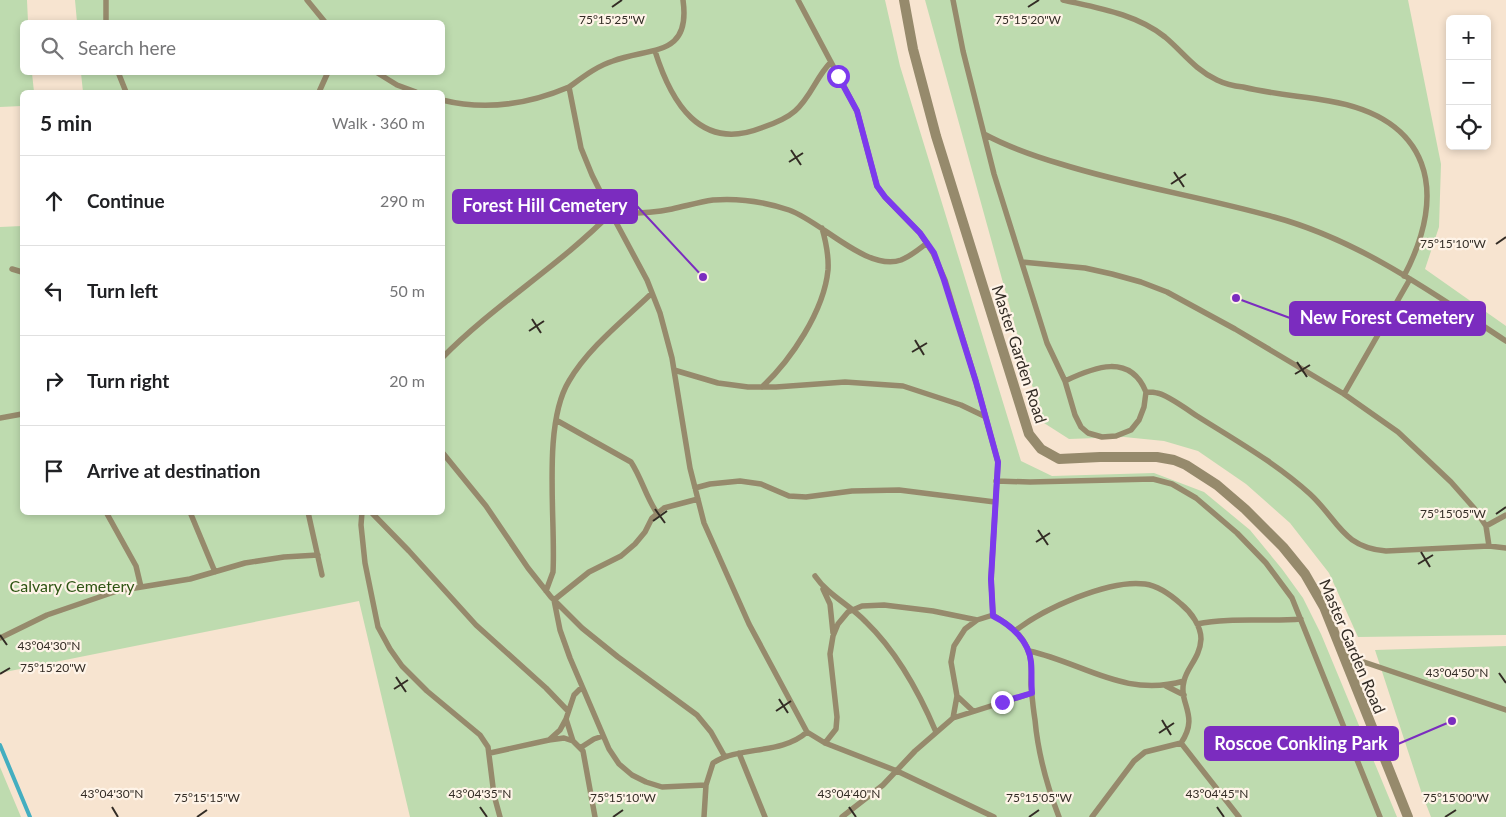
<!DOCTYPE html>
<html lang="en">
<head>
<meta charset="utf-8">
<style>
	:root { --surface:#fff; --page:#f2f2f2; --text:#202124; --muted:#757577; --line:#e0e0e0 }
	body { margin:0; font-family:Lato,sans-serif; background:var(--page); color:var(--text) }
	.controls { position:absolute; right:15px; top:15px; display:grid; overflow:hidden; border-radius:8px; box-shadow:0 2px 8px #0003 }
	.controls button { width:45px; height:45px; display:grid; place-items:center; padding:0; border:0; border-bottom:1px solid var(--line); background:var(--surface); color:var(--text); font:25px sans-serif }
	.stop { position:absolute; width:15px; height:15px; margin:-11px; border:4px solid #7c3aed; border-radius:50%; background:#fff }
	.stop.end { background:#7c3aed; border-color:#fff; box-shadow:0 1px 5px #0008 }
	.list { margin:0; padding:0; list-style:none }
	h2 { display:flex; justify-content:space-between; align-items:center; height:65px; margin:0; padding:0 20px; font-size:21px }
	h2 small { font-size:16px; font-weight:400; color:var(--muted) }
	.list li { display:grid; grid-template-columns:32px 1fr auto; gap:15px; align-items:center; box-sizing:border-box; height:90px; padding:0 20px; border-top:1px solid var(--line) }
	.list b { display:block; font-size:19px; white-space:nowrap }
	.list em { font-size:16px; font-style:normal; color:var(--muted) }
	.icon { flex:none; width:28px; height:28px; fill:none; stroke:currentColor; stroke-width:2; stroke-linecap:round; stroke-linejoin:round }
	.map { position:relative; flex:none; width:1506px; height:817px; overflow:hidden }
	.search { position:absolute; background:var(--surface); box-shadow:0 2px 8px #0003; left:20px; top:20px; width:425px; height:55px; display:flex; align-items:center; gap:12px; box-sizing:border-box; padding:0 18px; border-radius:8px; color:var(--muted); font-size:19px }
	.panel { position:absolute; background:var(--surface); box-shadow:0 2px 8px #0003; left:20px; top:90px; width:425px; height:425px; border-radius:8px }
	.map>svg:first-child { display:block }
	.green { fill:#bedbaf }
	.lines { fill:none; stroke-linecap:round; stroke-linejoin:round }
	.stream { stroke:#44aec0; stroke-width:4 }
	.service { stroke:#968a6c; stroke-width:5.5 }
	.minor { stroke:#968a6c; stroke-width:10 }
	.route { stroke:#7c3aed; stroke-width:6 }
	.ticks { fill:none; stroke:#332c25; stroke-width:2 }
	.labels { text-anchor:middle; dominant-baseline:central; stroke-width:4.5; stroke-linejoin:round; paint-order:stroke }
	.street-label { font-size:16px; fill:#332c25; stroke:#fef3e7 }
	.park-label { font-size:16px; fill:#2d5412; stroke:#fef3e7 }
	.ticks-label { font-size:12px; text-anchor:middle; fill:#332c25; stroke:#fef3e7; stroke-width:4.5; stroke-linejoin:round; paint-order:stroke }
	.leader { fill:none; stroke:#7b2cbf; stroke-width:2 }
	.callout-dot { fill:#7b2cbf; stroke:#fef3e7; stroke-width:2 }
	.callout { fill:#7b2cbf; stroke:#7b2cbf; stroke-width:2 }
	.callout-label { font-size:18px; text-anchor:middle; font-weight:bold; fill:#fff }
</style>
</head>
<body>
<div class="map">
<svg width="1506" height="817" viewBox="0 0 1506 817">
	<rect width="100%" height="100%" fill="#f7e4d0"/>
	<path class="green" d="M0,0H27L28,22H22V72L32,73L34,92H22V106L0,107Z
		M75,0H885L900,66L1021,461L1052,476L1154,473L1204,492L1250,530L1282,569L1303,598L1321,634L1397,817H410L359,601L0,673V227L22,226V512H442V92H83L81,73L442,72V22H77Z
		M925,0H1408L1441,164L1439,227L1425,269L1506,326V635L1358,637L1329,573L1290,523L1246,484L1198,451L1164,441L1124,437L1069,439L1044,423L1026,366Z
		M1506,646V817H1431L1421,791L1375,650Z
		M0,767L21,817H0Z"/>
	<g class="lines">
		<path class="stream" d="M0,745L30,817"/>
		<path class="service" d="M307,0L325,22
			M683,0C691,57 651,47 613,61C597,66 583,77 569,87L581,148L592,175L611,213L647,280L660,313L672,358L690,468L704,523L749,624L807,732L825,743L897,771L994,817
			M798,0L857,111L877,186L885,197L920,233L933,253L945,280L976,382L998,462L991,579L993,615C1008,624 1022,634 1028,650C1033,662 1031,673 1031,685C1032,696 1033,708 1035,720C1038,753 1047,786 1059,817
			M953,0L963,51L994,174L1047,343L1065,381L1075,415L1081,427L1088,433L1102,437L1116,436L1131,430L1139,420L1144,407L1146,392C1149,392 1154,392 1157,393C1166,394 1188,410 1197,416C1235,440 1276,463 1310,494C1339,521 1342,547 1386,551L1489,546L1506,548
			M1063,0C1098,8 1136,14 1165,37C1183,52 1194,69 1217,80C1225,84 1234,86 1243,87C1271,94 1300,96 1329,101C1430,118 1449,191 1404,276
			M106,22V0
			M655,51C671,102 700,152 761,128C773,124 786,119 795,111C811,97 816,77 831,62
			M118,72L126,92
			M376,72L397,85L416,92
			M319,92L328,72
			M442,100C486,111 529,104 569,87
			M984,134C1008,147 1034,156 1061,164C1131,186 1203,197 1274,217C1359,240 1433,293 1506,341
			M1022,262L1085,268L1112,274L1141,282L1167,292L1235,329L1344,394L1398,432L1451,482L1474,508L1486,526L1489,546
			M12,269L22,272
			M442,358C494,305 559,266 611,213C632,214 652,213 672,209C686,206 699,202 713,200C738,198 765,202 789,210C821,221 867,272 901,260C911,256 919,249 927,243
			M674,370L718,383L748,387H776L845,382L903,386L961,405L984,416
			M1065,381C1094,367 1130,353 1146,392
			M762,387C791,360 824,311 828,270C829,255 826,242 822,228
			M1344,394L1410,279
			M0,418L22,414
			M556,420L631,462C642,479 646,497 657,513
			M442,452L486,506L528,568L551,597L582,628L618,657L697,715L711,732L725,757
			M996,481L1030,482L1153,479L1172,484L1196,498L1237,533L1266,563L1292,598L1380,817
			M695,488L710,484L740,481L761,484L789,496L806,497L852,491L899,490L995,502
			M698,499L664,508L652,518L645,532L635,544L621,556L589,572L554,600L560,630L570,658L609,749L619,764L632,775L646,782L662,787L706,785
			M106,512L136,566L141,587
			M190,512L215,572
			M308,512L322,575
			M362,512L361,525L365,563L378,627L390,649L402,666L427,691L480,735L488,747L494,795L500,817
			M371,512L409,551L476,625L546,688L568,711
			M1486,526L1506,515
			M815,576C828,595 850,605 866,622C898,653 919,692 936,732
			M823,589L830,604L833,633
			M546,591L553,572C556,520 542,425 569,381C589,347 624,320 652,293
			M1197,624C1231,617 1266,622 1301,619
			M1015,631C1043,609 1109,579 1145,584C1159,586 1171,595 1181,604C1191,612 1201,626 1201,639C1200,658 1187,667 1184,681C1178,704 1200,715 1181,743L1145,752L1134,761L1092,817
			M0,638L47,615L117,591L190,579L245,563L284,557L318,555
			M1029,651C1084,663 1124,698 1184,681
			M1343,655L1506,710
			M1166,686L1184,695
			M957,696L973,711
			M953,718L957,696L951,662L954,646L965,629L977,620L993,615
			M549,740L560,730L566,719
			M573,741L566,719L574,695L582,687
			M825,743L836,729L837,717L830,654L833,636L838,624L848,612L862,606L884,605L933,611L977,620
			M1181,743L1239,817
			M580,748L594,739L603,736
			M490,753L549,740L564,738L573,741L583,751L595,817
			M739,753L765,817
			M704,817L706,785L713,763C718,760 723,757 728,756C753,748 786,751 807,732
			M842,817L883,785L915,751L953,718L1032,693"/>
		<path class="minor" d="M904,0L913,49L936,136L1029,434L1041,449L1059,459L1100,457H1157L1174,460L1186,465L1217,485L1245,509L1283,547L1305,574L1324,607L1408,817"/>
	</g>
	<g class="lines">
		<path class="route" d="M838,76L857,111L877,186L885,197L920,233L934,253L944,280L976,382L998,462L991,579L993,616C1011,625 1029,641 1031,662C1032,672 1031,683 1032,693L1002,702"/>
	</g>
	<path class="ticks" d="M612,7L622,0M1028,7L1039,0M791,150L801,165M789,162L803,153M1174,172L1184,187M1171,184L1186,174M1496,244L1506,237M532,319L541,333M529,331L544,321M915,340L924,355M912,352L927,343M1297,362L1307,377M1295,374L1310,365M655,509L665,523M1496,514L1506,507M653,521L667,511M1038,530L1048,545M1036,542L1050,533M1421,552L1430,567M1418,564L1433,555M0,635L7,645M1499,673L1506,683M0,674L10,668M396,677L406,692M394,689L408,680M779,699L788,713M776,711L791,701M1162,720L1171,735M1159,733L1174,723M112,807L118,817M480,807L487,817M849,807L856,817M1217,807L1224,817M197,817L207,810M613,817L623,810M1029,817L1039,810M1445,817L1456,810"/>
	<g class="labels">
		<g class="street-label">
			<text transform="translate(1020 354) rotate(72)">Master Garden Road</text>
			<text transform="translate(1353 646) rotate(67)">Master Garden Road</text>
		</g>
		<g class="park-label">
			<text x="72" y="585">Calvary Cemetery</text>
		</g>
	</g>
	<g class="ticks-label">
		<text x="612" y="24">75°15'25"W</text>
		<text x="1028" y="24">75°15'20"W</text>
		<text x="1453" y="248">75°15'10"W</text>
		<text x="1453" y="518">75°15'05"W</text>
		<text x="49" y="650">43°04'30"N</text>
		<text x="53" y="672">75°15'20"W</text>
		<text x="1457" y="677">43°04'50"N</text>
		<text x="112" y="798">43°04'30"N</text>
		<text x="480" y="798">43°04'35"N</text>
		<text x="849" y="798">43°04'40"N</text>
		<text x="1217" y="798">43°04'45"N</text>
		<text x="207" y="802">75°15'15"W</text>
		<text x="623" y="802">75°15'10"W</text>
		<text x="1039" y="802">75°15'05"W</text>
		<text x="1456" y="802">75°15'00"W</text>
	</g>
	<path class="leader" d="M703 277L637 206M1236 298L1290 318M1452 721L1398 744"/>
	<g class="callout-dot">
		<circle cx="703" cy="277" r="5"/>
		<circle cx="1236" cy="298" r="5"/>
		<circle cx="1452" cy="721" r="5"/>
	</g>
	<g class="callout">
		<rect x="453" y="190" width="184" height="33" rx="5"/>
		<rect x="1290" y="302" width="195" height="33" rx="5"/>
		<rect x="1205" y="727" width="193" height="33" rx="5"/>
	</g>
	<g class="callout-label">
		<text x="545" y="212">Forest Hill Cemetery</text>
		<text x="1387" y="324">New Forest Cemetery</text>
		<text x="1301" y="750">Roscoe Conkling Park</text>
	</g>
</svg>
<div class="controls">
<button>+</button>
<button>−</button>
<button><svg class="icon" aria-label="locate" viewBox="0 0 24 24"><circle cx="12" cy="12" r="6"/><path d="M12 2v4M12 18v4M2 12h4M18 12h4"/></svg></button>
</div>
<div class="stop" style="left:838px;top:76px"></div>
<div class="stop end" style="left:1002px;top:702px"></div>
<div class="search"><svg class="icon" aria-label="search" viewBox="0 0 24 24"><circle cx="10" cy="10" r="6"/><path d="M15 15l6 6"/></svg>Search here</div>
<section class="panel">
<h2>5 min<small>Walk · 360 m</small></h2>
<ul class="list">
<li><svg class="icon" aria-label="ahead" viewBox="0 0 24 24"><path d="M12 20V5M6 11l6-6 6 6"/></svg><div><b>Continue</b></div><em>290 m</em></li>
<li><svg class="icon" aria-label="left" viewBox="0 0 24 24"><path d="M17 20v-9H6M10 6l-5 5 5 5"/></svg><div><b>Turn left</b></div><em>50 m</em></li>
<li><svg class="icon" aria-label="right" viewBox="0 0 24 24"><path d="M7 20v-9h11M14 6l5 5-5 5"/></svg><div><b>Turn right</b></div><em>20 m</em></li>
<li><svg class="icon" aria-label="arrive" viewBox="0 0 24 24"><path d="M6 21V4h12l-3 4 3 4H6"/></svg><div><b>Arrive at destination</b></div></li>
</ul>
</section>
</div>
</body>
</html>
